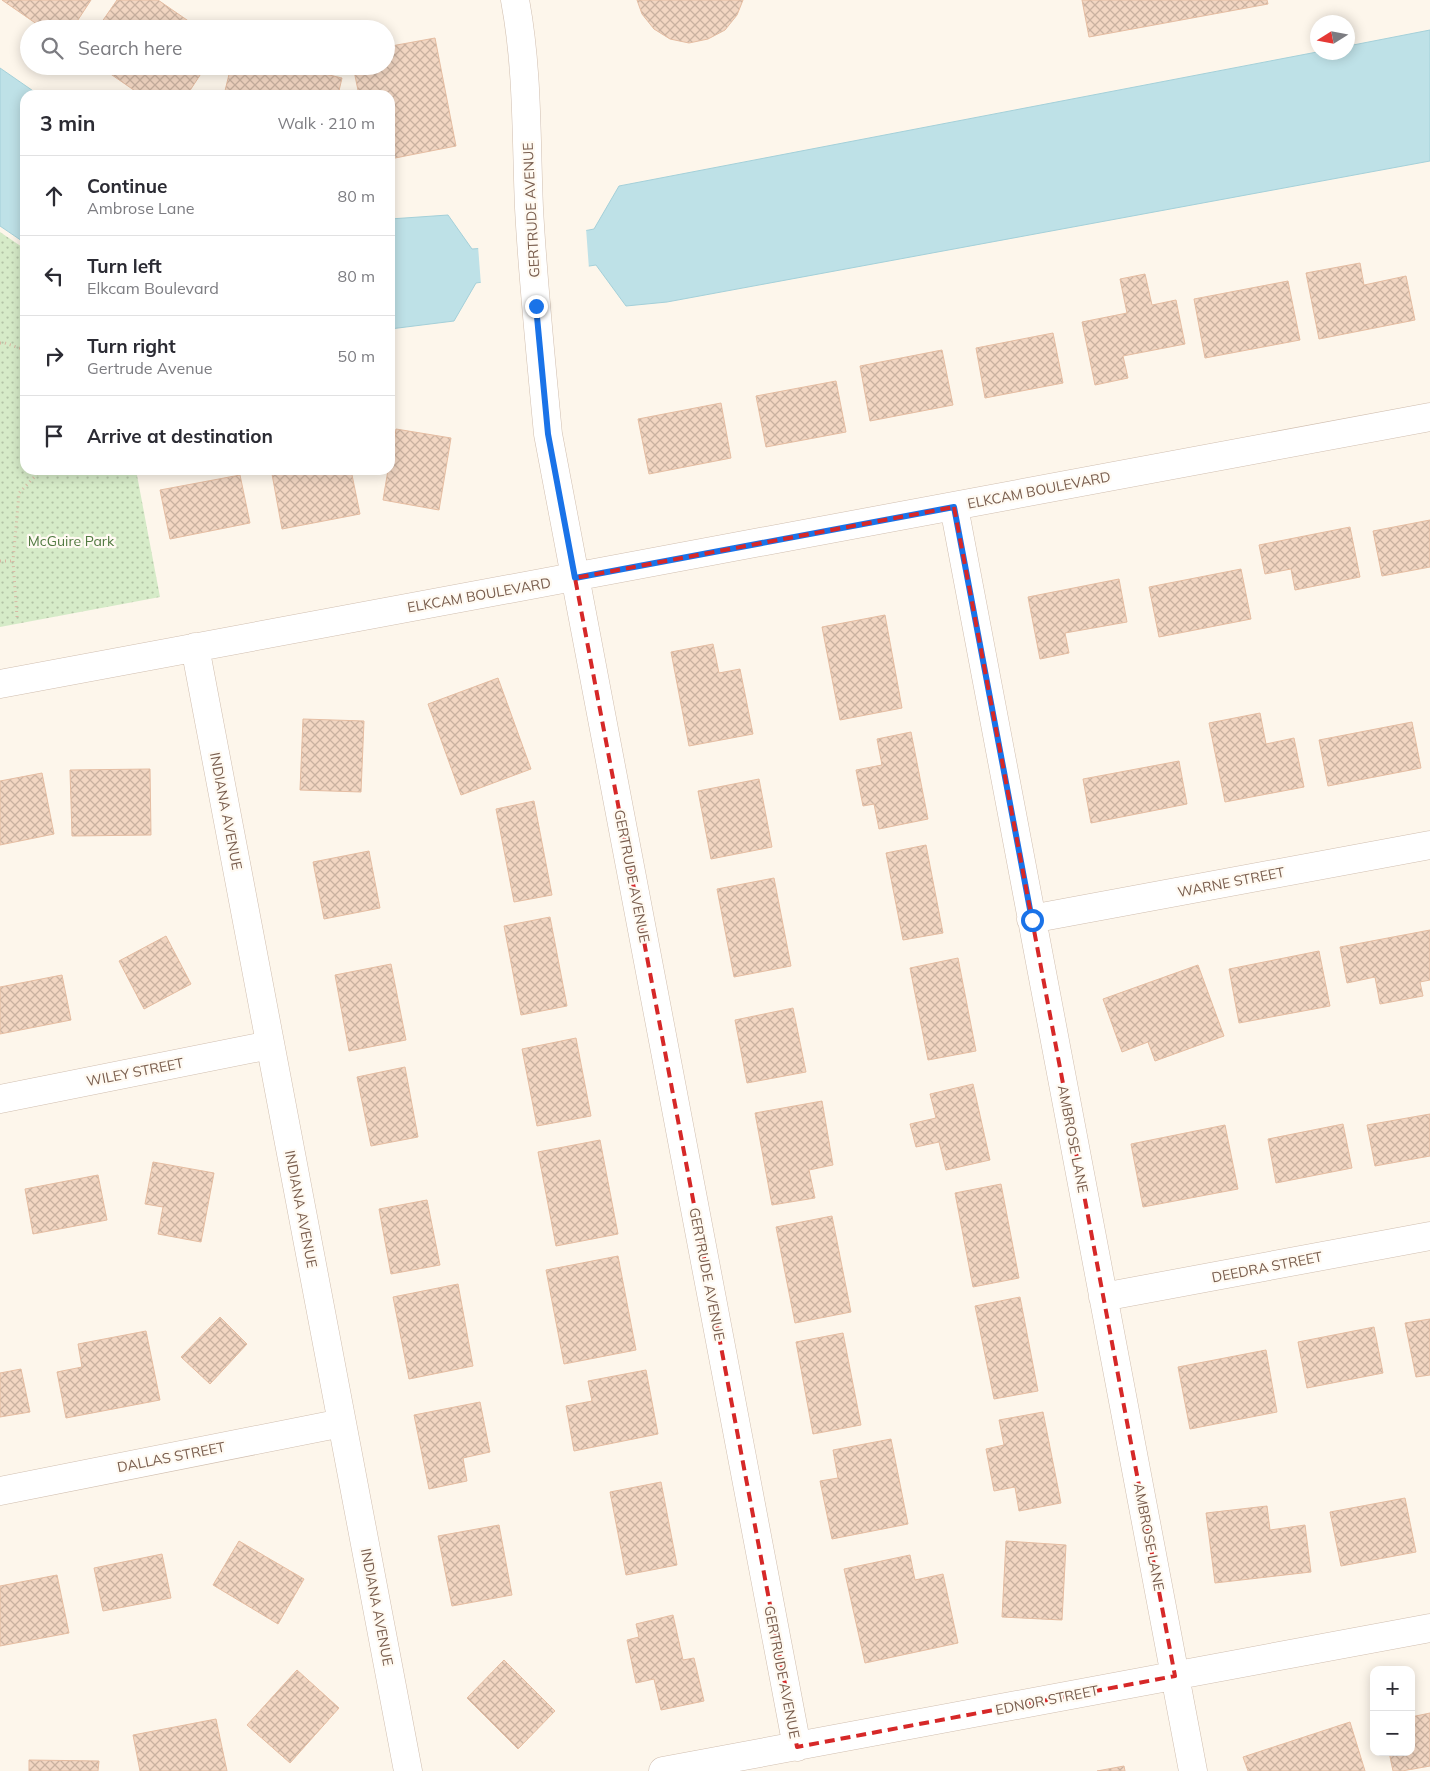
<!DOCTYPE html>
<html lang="en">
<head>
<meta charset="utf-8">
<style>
	:root { --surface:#fff; --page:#f7f7f7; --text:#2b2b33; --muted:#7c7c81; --line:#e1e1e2 }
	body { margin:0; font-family:Mulish,sans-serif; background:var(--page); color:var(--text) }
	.controls { position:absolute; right:15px; bottom:15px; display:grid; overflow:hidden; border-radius:10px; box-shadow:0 2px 12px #0003 }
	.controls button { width:45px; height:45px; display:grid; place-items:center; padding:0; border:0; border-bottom:1px solid var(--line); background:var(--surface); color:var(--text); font:25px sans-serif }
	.compass { position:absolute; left:1310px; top:15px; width:45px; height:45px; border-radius:50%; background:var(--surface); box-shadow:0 2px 12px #0003; rotate:259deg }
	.stop { position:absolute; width:15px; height:15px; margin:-11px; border:4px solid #1a73e8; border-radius:50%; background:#fff }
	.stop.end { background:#1a73e8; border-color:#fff; box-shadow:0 1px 5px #0008 }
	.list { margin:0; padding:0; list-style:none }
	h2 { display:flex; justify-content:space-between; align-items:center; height:65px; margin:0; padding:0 20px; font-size:21px }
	h2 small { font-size:16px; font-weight:400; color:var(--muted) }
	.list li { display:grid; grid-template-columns:32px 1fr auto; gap:15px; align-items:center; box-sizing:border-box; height:80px; padding:0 20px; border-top:1px solid var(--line) }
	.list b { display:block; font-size:19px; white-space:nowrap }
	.list p { margin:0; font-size:16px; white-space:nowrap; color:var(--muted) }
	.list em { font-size:16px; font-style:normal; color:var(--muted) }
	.icon { flex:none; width:28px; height:28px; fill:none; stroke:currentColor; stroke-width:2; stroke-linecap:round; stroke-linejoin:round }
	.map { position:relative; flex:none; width:1430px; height:1771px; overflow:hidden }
	.search { position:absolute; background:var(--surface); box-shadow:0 2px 12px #0003; left:20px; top:20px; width:375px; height:55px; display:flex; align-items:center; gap:12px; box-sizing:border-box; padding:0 18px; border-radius:28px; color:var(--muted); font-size:19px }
	.panel { position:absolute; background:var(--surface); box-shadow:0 2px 12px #0003; left:20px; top:90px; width:375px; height:385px; border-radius:15px }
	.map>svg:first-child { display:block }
	.park { fill:url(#park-dots) }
	.water { fill:#bee1e7; stroke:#a4d0d9 }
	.pier { fill:#fdf6eb }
	.building { fill:url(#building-cross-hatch); stroke:#e5bda2 }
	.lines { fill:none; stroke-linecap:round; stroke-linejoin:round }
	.street-casing { stroke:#d0beaf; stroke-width:29 }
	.path { stroke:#d8b9a4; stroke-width:3; stroke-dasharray:1 4; stroke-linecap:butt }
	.street { stroke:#fff; stroke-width:28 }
	.route { stroke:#1a73e8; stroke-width:6 }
	.marked { fill:none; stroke:#d62828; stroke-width:4; stroke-dasharray:10 6; stroke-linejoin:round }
	.labels { text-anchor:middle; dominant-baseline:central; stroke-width:4.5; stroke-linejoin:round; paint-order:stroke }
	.street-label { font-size:14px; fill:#795d4d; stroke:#fffaf2 }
	.park-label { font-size:14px; fill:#517941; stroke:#fffaf2 }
</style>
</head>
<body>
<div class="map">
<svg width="1430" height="1771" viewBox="0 0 1430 1771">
	<defs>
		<pattern id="park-dots" width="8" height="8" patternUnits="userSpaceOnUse" patternTransform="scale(1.25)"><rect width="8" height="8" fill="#d6ebc8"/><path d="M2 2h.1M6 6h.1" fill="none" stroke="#b2c2a5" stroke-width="1.8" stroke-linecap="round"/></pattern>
		<pattern id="building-cross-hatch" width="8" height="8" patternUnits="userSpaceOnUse" patternTransform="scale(1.25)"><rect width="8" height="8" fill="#f2d6c2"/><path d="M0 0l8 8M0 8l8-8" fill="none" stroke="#c9b1a0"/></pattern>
	</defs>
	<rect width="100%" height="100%" fill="#fdf6eb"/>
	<path class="park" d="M0,232L25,249V470H136L160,597L0,627Z"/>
	<path class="water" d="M1430,30V161L667,302L626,306L596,265L476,283L454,321L390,329V219L448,215L472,249L500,247L594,229L619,186L1317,52H1348V46Z
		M0,68L39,95H25V243L0,226Z"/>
	<path class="pier" d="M586,228L589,269L481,285L478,246L500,244Z"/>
	<path class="building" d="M2,0H91L72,29H44Z
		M117,0H158L200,29H97Z
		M637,0H743L737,15L725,30L708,39L689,43L670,39L654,29L642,14Z
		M1082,0H1267L1268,4L1089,37Z
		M435,38L456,146L390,159V95H359L353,66H386V47Z
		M99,66H206L187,95H141Z
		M231,66H291L342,78L338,95H224Z
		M1360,263L1364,285L1406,276L1415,320L1319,339L1306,273Z
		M1145,274L1152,305L1176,300L1185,344L1123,356L1128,378L1095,385L1082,322L1127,313L1120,279Z
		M1288,281L1300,340L1205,358L1194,299Z
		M1053,333L1063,383L985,398L976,348Z
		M942,350L953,405L870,421L860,366Z
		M836,381L846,432L766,447L756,396Z
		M721,403L731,458L649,474L638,419Z
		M396,429L451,438L439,510L383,500L388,470H390Z
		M293,470H351L360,514L282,529L272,474Z
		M240,475L250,523L170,539L160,490Z
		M1430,520V567L1382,576L1373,531Z
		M1350,527L1360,577L1295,590L1291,569L1265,574L1259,545Z
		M1241,569L1251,619L1159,637L1149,587Z
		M1119,579L1127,622L1065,633L1069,653L1040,659L1028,597Z
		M885,615L902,708L840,720L822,627Z
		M713,644L719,673L740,669L753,734L689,746L671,652Z
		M498,678L531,769L461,795L428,704Z
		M1260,713L1266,744L1294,738L1304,787L1225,802L1209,723Z
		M303,719L364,721L361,792L300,790Z
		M1412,722L1421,768L1328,786L1319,740Z
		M911,732L928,819L879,829L874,804L863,806L856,770L882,765L877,739Z
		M1179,761L1187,804L1091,823L1083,779Z
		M150,769L151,835L72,836L70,770Z
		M42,773L54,834L0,845V781Z
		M759,779L772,847L711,859L698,791Z
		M534,801L552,895L514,902L496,809Z
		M926,845L943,933L903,940L886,853Z
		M369,851L380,908L324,919L313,862Z
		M774,878L791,966L734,977L717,889Z
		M550,917L567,1006L521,1015L504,926Z
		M1430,930V980L1420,982L1423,996L1380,1004L1375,977L1347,983L1340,947Z
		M166,936L191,984L144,1009L119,961Z
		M1319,951L1330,1006L1239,1023L1229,969Z
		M958,958L976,1051L928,1060L910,968Z
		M391,964L406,1040L349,1051L335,975Z
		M1198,965L1224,1036L1155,1061L1148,1042L1122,1052L1103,999Z
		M62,975L71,1020L0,1034V987Z
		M793,1008L806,1072L747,1083L735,1020Z
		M576,1038L591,1116L537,1126L522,1049Z
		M405,1067L418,1137L371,1146L357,1077Z
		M973,1084L990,1160L946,1170L939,1142L916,1147L910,1124L936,1118L930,1094Z
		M822,1101L833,1165L809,1170L815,1198L772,1205L755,1113Z
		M1430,1114V1156L1375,1166L1367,1125Z
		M1343,1124L1352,1168L1276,1183L1268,1139Z
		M1225,1125L1238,1189L1143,1207L1131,1144Z
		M600,1140L618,1234L556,1246L538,1152Z
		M153,1162L214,1173L201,1242L158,1234L163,1207L145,1204Z
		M98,1175L107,1220L33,1234L25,1189Z
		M1001,1184L1019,1278L973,1287L955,1193Z
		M427,1200L440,1265L391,1274L379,1209Z
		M832,1216L851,1312L795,1323L776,1227Z
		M618,1256L636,1350L564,1364L546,1270Z
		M458,1284L473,1366L409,1379L393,1297Z
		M1020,1297L1038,1391L994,1399L975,1306Z
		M220,1317L247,1344L210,1384L181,1357Z
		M1430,1319V1375L1416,1377L1405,1323Z
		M1374,1327L1383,1373L1307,1388L1298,1342Z
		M146,1331L160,1400L66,1418L57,1372L82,1367L78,1344Z
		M843,1333L861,1425L813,1434L796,1342Z
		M1266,1350L1277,1412L1190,1429L1178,1367Z
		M21,1369L30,1412L0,1417V1373Z
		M646,1370L658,1434L574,1451L566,1406L592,1401L588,1381Z
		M480,1402L490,1452L463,1458L467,1481L429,1489L414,1415Z
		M1043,1412L1061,1503L1019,1511L1015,1487L994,1491L986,1449L1004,1445L999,1420Z
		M891,1439L908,1524L832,1539L820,1481L838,1478L833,1450Z
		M661,1482L677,1565L626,1575L610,1492Z
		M1405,1498L1416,1552L1341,1566L1330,1512Z
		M1267,1506L1270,1530L1305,1525L1311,1572L1215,1583L1206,1513Z
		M499,1525L512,1595L452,1606L438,1536Z
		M239,1541L304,1579L278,1624L213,1585Z
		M1006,1541L1066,1545L1062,1620L1002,1617Z
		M162,1554L171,1598L103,1611L94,1568Z
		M910,1555L915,1580L943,1574L958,1643L865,1663L844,1569Z
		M57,1575L69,1633L0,1646V1586Z
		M673,1615L683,1660L694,1658L704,1701L661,1710L654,1679L636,1683L627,1640L639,1637L636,1624Z
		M504,1660L555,1711L518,1749L467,1698Z
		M297,1670L339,1708L290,1763L247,1725Z
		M1430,1713V1766L1402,1771H1393L1389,1752H1411V1717Z
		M216,1719L227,1771H140L133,1735Z
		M1350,1722L1365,1771H1248L1243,1757Z
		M29,1760L99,1761L98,1771H29Z
		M1124,1766L1125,1771H1097Z"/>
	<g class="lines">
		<g class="street-casing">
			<path id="street" d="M515,0C528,69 526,138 529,208C533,283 541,359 548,434L797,1747
				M954,507L1193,1771
				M195,647L408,1771
				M0,684L1430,417
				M1031,919L1430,845
				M0,1099L270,1045
				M1103,1297L1430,1236
				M0,1491L342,1423
				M663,1771L1430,1628"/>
		</g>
		<path class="path" d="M0,343H5L25,350
			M0,561H13
			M17,617L13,561L19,493L41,470"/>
		<use href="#street" class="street"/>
	</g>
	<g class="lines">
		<path class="route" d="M536,306L548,434L575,578L954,507L1032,920"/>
	</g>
	<path class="marked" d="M954,507L1175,1676L797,1747L575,578Z"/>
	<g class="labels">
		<g class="street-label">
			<text transform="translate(531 210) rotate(-93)">GERTRUDE AVENUE</text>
			<text transform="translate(1039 490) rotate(-11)">ELKCAM BOULEVARD</text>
			<text transform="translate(479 595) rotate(-10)">ELKCAM BOULEVARD</text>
			<text transform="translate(226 811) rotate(79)">INDIANA AVENUE</text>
			<text transform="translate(632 876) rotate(79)">GERTRUDE AVENUE</text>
			<text transform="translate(1231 882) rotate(-11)">WARNE STREET</text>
			<text transform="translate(135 1072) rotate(-11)">WILEY STREET</text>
			<text transform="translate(1073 1139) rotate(79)">AMBROSE LANE</text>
			<text transform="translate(301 1209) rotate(79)">INDIANA AVENUE</text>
			<text transform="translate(1267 1267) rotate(-11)">DEEDRA STREET</text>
			<text transform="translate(707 1274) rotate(79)">GERTRUDE AVENUE</text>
			<text transform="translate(171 1457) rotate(-11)">DALLAS STREET</text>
			<text transform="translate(1149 1537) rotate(79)">AMBROSE LANE</text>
			<text transform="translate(377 1607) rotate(79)">INDIANA AVENUE</text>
			<text transform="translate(782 1672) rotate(79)">GERTRUDE AVENUE</text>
			<text transform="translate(1047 1700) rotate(-11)">EDNOR STREET</text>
		</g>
		<g class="park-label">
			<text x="71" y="541">McGuire Park</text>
		</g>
	</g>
</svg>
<div class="controls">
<button>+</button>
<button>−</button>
</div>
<svg class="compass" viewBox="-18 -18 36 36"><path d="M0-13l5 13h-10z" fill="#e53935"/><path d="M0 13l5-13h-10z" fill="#7c7c81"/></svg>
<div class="stop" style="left:1032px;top:920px"></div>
<div class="stop end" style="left:536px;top:306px"></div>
<div class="search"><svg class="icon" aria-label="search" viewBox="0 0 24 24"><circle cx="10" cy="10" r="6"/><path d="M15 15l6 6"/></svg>Search here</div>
<section class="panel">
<h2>3 min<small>Walk · 210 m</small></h2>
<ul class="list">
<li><svg class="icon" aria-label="ahead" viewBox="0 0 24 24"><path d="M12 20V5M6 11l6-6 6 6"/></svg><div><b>Continue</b><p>Ambrose Lane</p></div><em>80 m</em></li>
<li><svg class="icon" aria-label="left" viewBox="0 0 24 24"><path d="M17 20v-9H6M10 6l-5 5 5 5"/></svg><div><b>Turn left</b><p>Elkcam Boulevard</p></div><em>80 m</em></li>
<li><svg class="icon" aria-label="right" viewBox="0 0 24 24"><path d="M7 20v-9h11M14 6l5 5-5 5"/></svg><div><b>Turn right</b><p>Gertrude Avenue</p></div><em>50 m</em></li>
<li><svg class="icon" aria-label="arrive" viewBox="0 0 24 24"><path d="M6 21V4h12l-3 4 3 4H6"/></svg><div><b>Arrive at destination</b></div></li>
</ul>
</section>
</div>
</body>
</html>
